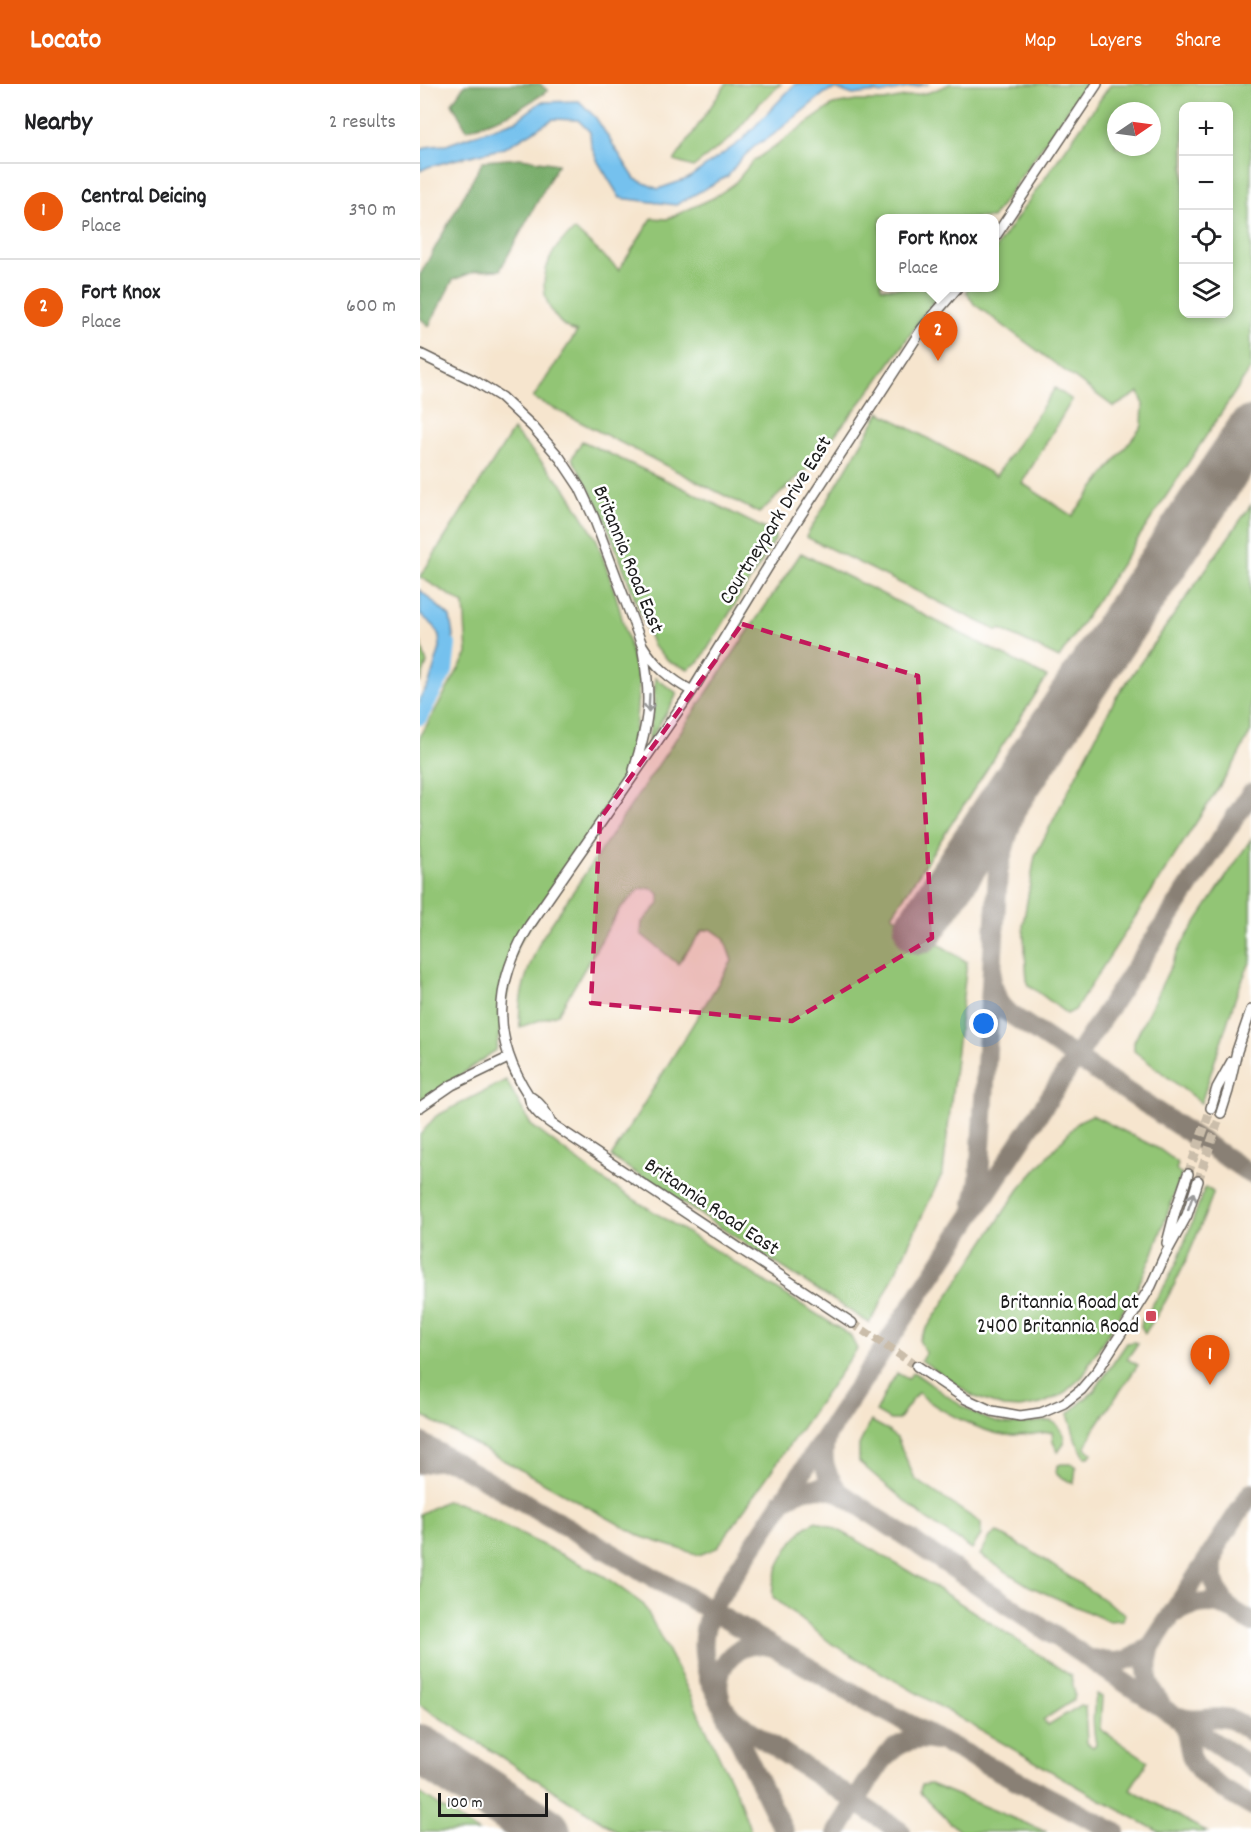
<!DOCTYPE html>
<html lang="en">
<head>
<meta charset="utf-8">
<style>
	:root { --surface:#fff; --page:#f6f6f6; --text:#202124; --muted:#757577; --line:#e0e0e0; --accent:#ea580c }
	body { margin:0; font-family:Dekko,sans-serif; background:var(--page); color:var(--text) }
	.controls { position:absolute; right:18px; top:18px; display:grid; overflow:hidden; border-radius:12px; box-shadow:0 3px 9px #0003 }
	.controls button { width:54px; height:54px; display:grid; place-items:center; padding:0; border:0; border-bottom:2px solid var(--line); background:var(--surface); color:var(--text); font:30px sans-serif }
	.compass { position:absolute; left:687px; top:18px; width:54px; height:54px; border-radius:50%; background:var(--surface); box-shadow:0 3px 9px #0003; rotate:77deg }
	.scale { position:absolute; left:18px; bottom:15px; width:110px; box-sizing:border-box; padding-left:6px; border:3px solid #1c1c1c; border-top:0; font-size:16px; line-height:21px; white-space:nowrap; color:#1c1c1c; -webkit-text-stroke:4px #fff; paint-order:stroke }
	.you { position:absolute; left:564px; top:940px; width:21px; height:21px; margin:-15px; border:4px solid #fff; border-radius:50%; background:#1a73e8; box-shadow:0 0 0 9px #1a73e833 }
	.badge { display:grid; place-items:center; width:39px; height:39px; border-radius:50%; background:var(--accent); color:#fff; font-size:20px; font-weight:700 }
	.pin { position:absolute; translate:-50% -50px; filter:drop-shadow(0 2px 3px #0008) }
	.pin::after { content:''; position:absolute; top:32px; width:21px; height:18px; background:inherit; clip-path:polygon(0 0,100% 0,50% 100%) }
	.popup { position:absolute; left:456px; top:130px; width:123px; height:78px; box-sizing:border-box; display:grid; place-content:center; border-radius:12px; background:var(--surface); filter:drop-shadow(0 2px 4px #0005); font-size:20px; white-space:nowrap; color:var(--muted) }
	.popup b { font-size:22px; color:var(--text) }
	.popup::after { content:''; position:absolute; left:50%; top:100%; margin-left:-12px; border:12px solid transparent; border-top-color:var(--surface) }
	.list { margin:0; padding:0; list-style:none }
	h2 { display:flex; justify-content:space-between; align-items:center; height:78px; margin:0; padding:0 24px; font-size:26px }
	h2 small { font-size:20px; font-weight:400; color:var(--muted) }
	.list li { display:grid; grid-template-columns:39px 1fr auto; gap:18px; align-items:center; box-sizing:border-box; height:96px; padding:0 24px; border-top:2px solid var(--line) }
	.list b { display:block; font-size:22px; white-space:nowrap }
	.list p { margin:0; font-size:20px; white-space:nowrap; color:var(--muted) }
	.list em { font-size:20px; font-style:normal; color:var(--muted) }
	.icon { flex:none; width:33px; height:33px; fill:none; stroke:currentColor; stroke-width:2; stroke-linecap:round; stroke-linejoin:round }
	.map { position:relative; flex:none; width:831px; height:1748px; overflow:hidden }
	header { display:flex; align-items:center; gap:36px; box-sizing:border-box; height:84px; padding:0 30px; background:var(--accent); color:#fff }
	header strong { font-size:28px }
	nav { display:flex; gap:33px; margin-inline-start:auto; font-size:21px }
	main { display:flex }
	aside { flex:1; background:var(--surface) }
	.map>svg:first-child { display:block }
	.green { fill:#92c575; stroke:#577048; stroke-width:1.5; fill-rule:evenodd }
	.forest { fill:#75aa66; stroke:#486341; stroke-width:1.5 }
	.water { fill:#74c1ee; stroke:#486e85; stroke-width:1.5 }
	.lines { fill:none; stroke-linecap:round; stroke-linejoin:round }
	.river { stroke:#74c1ee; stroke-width:14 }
	.taxiway { stroke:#898075; stroke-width:20 }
	.runway { stroke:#898075; stroke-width:50 }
	.minor-tunnel { stroke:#cabdaa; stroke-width:9; stroke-dasharray:9 4.5; stroke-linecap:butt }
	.minor-casing { stroke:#68625a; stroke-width:12 }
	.minor { stroke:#fff; stroke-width:9 }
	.oneway { stroke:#999 }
	.marked { fill:#c2185b; fill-opacity:0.2; stroke:#c2185b; stroke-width:4.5; stroke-dasharray:12 8; stroke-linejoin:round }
	.poi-dot { fill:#d1495b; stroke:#fff; stroke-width:2 }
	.labels { text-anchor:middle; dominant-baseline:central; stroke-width:5; stroke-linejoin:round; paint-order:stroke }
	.street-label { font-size:21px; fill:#1c1c1c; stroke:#fff }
	.poi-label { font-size:21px; fill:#1c1c1c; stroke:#fff; text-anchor:end }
</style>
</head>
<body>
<header>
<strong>Locato</strong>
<nav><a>Map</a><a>Layers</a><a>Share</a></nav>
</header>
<main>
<aside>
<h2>Nearby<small>2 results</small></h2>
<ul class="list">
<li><span class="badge">1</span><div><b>Central Deicing</b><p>Place</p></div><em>390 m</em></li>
<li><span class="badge">2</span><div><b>Fort Knox</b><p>Place</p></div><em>600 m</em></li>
</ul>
</aside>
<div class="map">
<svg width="831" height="1748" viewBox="0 0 831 1748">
	<rect width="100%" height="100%" fill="#fff"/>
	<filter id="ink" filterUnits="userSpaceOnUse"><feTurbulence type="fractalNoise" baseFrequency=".0167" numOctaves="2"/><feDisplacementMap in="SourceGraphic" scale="12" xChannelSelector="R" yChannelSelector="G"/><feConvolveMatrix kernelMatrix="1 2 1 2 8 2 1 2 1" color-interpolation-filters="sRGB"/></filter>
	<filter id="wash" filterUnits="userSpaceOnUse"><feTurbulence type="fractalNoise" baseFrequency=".008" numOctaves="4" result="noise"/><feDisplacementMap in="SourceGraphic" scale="24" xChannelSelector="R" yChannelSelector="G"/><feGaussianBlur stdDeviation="1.35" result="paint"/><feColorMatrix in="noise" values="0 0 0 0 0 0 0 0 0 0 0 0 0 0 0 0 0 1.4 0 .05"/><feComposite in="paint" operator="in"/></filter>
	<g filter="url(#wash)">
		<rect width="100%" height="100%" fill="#f6e5ce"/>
		<path class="green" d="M306,0H361L340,19L311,54L273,83L254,77Z
			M530,0H666L572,134H461V204H523L456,299L390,382L339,429L113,314L157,248C148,246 140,239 135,232C113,203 127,165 155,146L199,186L232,134L247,135L293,114L314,100L332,78L413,21L436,17H464L510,8Z
			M691,0H831V284L639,574L580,545L578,547L386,453L387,451L460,328L576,392L635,304L652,316L602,399L652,432L722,342L723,319L719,308L694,323L554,220L546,207L548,204H575V165ZM764,22H808V230H764ZM696,27H732V63H696Z
			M93,346L146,405L177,456L196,512L219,598L213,672L198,715L97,861L76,966L0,1019V653L47,570L44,520L0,493Z
			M162,357L261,403L355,450V456L280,577L268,585L251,579L233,562L182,428L152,374Z
			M831,421V647L814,680L655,926L647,930L609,901L607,896L603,840L615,772L695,615Z
			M381,469L627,593L472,831L547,878L523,1088L456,1229L449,1239L191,1073L312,877L304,854L291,845L282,847L258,880L221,850L222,838L239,820V810L231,804L220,805L199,826L138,930L100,943C97,911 108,884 121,855Z
			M0,557L7,579L0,599Z
			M235,594L257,609L253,618L228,659L234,619Z
			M831,755V876L818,906L781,1019L714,967V958L761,861Z
			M86,996L111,1041L183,1096L430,1251L437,1265L297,1464L279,1471L222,1453L0,1330V1051L16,1032Z
			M672,1031L739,1065L757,1078L758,1081L756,1085L760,1090L762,1089L732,1172L716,1206L668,1281L669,1282L663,1292L642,1311L621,1320L600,1324L583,1323L553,1312L501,1276L506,1269L499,1256L599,1105L659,1037Z
			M785,1103L793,1108V1110C774,1160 756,1206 725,1249L721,1242L722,1237L745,1201L758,1176Z
			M713,1258L718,1259L707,1275L718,1281L672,1348L673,1349L665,1363L672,1369L669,1373H665L656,1357L648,1330L674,1307L707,1259Z
			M493,1288C519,1305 553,1335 584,1340C599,1342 615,1337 631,1337C641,1342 645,1350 644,1360L638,1368L633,1358L632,1348C617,1349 600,1352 585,1351C562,1348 514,1325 498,1308L478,1336H470L456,1328L467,1305L477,1289L488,1295Z
			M451,1337L468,1346L470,1349L477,1354L495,1395L561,1439V1451L552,1465L506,1435L439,1378V1361Z
			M641,1380H653L656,1383L654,1400L636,1390L637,1382Z
			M25,1417L41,1420L184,1492L224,1521L264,1598L318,1712L331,1748H198L0,1621V1430Z
			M396,1437C423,1446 449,1463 473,1478C534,1513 592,1553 651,1592L655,1610L654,1616L623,1636L628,1641L661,1621L665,1622L667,1659L673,1663L676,1660C672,1642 672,1627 677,1610L682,1613L680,1645L728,1677L710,1705L787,1748H739L674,1712L412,1560L353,1513C349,1489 374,1447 396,1437Z
			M577,1448L611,1467L705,1530L702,1536L688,1537L609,1502L560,1471L570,1453Z
			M510,1700L627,1748H540L500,1709L501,1701Z
			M0,1709L58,1748H0Z"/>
		<path class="forest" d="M45,0H120L128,7L94,28L47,46L32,19Z
			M101,74L138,80L80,186L56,187L33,196L9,242L0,234V191L63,77Z"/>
		<path class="water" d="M375,0H509L460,10L456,8L433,11L416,5L405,9L353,51L336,61L319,77L308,92L256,121L200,114L178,78L171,61L170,48L158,36L133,35L85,64L33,76L8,83L0,87V66L11,62L26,61L97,36L121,18L159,17L176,34L215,95L238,105L267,95L321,57Z
			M0,506L30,533L34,558L19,601L0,638V614L9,600L20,564L19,552L14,542L0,530Z"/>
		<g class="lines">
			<path class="river" d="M0,634L26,587L29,560"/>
			<path class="taxiway" d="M573,902L579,919L587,928L831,1090
				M554,1119L559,1096L578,788C589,740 604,703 624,659
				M406,1353C400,1375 405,1390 419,1408
				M0,1358L457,1623L695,1748
				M0,1380C11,1376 21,1376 33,1378
				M362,1417C381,1403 397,1401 419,1408L831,1683
				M808,1523L831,1538
				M751,1531C771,1520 786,1515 808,1523C795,1505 789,1491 795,1469
				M731,1562C725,1583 725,1601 740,1618
				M353,1563C307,1549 280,1603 313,1635L481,1748
				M675,1575C697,1582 713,1576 731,1562L831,1409
				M758,1633C769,1646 767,1659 772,1674C781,1696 812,1710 831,1722
				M760,1633C775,1639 789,1633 805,1634C815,1635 823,1642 831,1648
				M364,1748L289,1595C282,1568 281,1554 290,1527L831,709
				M417,1748C430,1728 458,1676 475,1664C487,1655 501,1654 515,1657"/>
			<path class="runway" d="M499,845L831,347
				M0,1665L126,1748"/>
		</g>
	</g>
	<g filter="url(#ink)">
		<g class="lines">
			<path class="minor-tunnel" d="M768,1090L791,1024
				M778,1097L801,1029
				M432,1239L497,1282"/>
			<g class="minor-casing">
				<path id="minor" d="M575,153L677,0
					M0,270L55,297L81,313L113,343L140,374L160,404L174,434L222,561C235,582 250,595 272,607
					M214,686C229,637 232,617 223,567
					M109,1012C120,1018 125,1026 130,1037
					M0,1023L32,1001L88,974
					M791,1024L797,1004L812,977
					M801,1029L808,1007L817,967L831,926
					M747,1159L755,1128L768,1090
					M432,1239L144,1048C131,1039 111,1029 109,1012C71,954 74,900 109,842L272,607L365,455L502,245L537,204
					M497,1282L546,1315L572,1327L600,1332L621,1329L644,1319L661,1306L678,1286L731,1202L744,1173L767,1131L778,1097"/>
			</g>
			<use href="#minor" class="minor"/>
		</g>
		<defs><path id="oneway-shaft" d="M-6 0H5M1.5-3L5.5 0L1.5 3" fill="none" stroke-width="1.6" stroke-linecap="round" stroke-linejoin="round" transform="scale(1.5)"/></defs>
		<g class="oneway">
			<use href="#oneway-shaft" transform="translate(229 619) rotate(93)"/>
			<use href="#oneway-shaft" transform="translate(771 1117) rotate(-71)"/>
		</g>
	</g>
	<path class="marked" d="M322,540L498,592L512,854L372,937L171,919L180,735Z"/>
	<rect class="poi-dot" x="725" y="1226" width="12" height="12" rx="3"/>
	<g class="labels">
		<g class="street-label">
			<text transform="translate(357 437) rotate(-58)">Courtneypark Drive East</text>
			<text transform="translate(207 476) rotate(68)">Britannia Road East</text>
			<text transform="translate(291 1124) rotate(34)">Britannia Road East</text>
		</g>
		<g class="poi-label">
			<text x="719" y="1220">Britannia Road at<tspan x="719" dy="24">2400 Britannia Road</tspan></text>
		</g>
	</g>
</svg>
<div class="controls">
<button>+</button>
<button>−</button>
<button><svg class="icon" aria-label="locate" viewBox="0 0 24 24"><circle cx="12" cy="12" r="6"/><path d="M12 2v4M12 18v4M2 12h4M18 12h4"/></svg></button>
<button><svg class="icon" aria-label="layers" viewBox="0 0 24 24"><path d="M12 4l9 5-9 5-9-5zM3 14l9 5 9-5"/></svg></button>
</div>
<svg class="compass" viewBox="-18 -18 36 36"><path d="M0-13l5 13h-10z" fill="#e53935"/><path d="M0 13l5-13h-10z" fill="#757577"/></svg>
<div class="scale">100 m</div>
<div class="you"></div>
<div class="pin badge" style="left:790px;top:1301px">1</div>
<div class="pin badge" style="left:518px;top:277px">2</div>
<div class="popup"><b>Fort Knox</b>Place</div>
</div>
</main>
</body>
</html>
